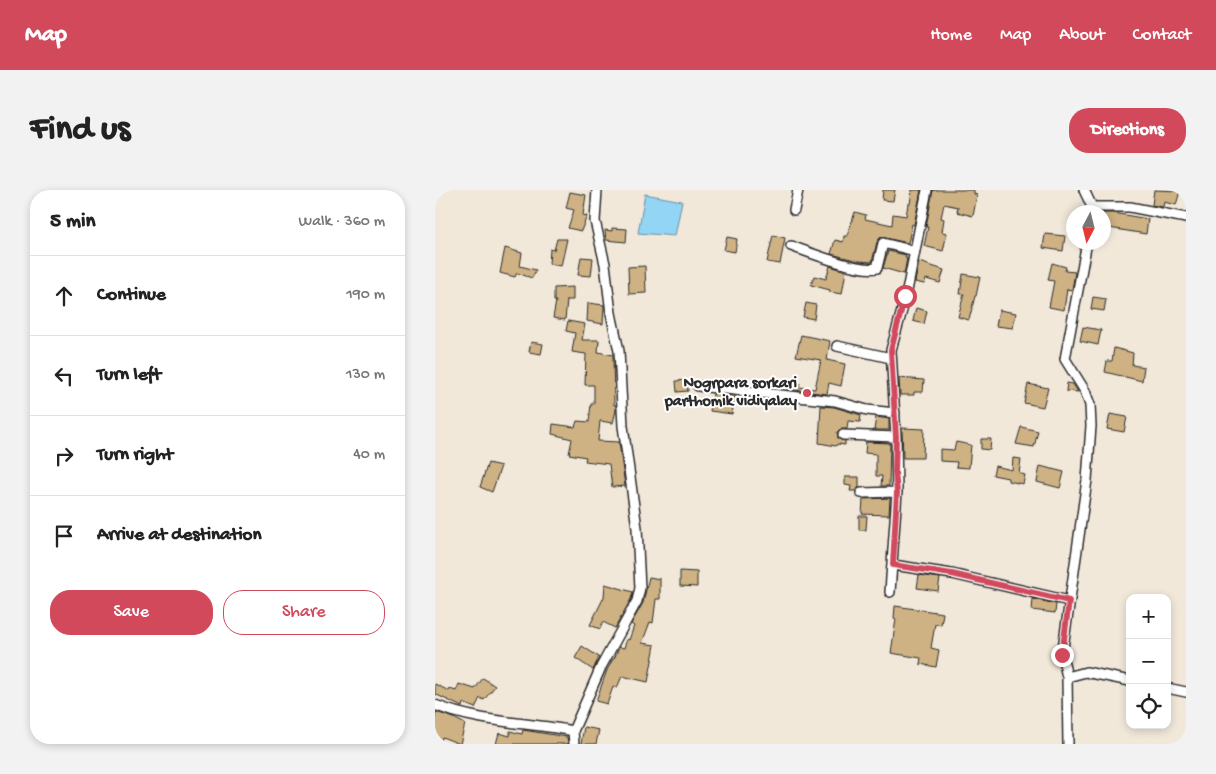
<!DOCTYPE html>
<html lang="en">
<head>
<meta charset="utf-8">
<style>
	:root { --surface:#fff; --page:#f2f2f2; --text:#222; --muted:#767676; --line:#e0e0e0; --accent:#d1495b }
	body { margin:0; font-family:"Gochi Hand",sans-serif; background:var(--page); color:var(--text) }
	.controls { position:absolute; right:15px; bottom:15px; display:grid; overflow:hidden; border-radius:10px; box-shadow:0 2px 8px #0003 }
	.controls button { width:45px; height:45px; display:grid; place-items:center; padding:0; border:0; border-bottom:1px solid var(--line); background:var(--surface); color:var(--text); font:25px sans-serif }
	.compass { position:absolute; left:631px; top:15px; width:45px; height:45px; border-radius:50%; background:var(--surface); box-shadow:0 2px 8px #0003; rotate:187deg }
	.stop { position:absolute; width:15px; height:15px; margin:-11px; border:4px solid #d1495b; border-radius:50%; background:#fff }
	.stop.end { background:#d1495b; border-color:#fff; box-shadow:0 1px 5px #0008 }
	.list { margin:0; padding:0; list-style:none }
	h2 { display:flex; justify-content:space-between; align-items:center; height:65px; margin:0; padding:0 20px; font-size:21px }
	h2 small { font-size:16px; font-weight:400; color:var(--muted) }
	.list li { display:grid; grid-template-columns:32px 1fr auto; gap:15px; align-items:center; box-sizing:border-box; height:80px; padding:0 20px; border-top:1px solid var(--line) }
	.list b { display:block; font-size:19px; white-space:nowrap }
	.list em { font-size:16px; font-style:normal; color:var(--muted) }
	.actions { display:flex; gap:10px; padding:15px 20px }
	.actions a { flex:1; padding:11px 0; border:1px solid var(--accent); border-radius:20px; text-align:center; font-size:18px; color:var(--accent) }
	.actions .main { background:var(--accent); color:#fff }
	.icon { flex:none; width:28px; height:28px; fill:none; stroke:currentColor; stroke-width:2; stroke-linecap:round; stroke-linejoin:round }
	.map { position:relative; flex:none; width:751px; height:554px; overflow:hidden; border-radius:20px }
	header { display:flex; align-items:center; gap:30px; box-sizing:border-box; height:70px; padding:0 25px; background:var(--accent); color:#fff }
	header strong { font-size:24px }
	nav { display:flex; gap:28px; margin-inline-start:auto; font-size:18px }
	.intro { display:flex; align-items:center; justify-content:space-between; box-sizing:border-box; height:120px; padding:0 30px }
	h1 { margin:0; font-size:35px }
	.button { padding:12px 22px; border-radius:20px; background:var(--accent); color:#fff; font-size:18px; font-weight:700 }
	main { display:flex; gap:30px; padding:0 30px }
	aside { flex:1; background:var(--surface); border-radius:20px; box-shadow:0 2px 8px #0003 }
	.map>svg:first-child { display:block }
	.water { fill:#92d5f4; stroke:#6991a4 }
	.building { fill:#cfb283; stroke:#2b2b2b }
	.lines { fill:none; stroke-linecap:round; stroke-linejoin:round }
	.minor-casing { stroke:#2b2b2b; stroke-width:12 }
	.minor { stroke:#fff; stroke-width:9 }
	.route { stroke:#d1495b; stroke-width:6 }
	.poi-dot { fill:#d1495b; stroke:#fff; stroke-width:2 }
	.labels { text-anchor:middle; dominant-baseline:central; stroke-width:4; stroke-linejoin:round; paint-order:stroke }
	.poi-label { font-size:16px; font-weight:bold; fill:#2b2b2b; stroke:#fff; text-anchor:end }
</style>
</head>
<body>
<header>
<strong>Map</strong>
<nav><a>Home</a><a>Map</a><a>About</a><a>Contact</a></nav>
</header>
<div class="intro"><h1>Find us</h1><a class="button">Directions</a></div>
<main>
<aside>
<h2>5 min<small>Walk · 360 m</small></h2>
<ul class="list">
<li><svg class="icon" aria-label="ahead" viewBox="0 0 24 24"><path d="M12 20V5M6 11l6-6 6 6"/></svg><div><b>Continue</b></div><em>190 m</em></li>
<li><svg class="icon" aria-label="left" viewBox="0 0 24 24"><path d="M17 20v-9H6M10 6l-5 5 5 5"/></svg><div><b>Turn left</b></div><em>130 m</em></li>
<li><svg class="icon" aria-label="right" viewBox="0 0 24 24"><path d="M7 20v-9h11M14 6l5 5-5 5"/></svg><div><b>Turn right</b></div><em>40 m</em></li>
<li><svg class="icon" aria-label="arrive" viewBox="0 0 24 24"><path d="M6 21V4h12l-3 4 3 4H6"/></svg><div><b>Arrive at destination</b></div></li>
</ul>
<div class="actions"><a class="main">Save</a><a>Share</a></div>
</aside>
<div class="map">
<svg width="751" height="554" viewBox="0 0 751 554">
	<rect width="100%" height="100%" fill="#f1e8da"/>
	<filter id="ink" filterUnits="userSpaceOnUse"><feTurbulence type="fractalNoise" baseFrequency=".02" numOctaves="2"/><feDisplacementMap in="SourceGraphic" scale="10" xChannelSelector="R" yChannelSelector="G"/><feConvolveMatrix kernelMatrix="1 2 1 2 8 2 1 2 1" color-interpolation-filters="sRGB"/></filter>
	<g filter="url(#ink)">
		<path class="water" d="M210,4L247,11L240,46L203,43Z"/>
		<path class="building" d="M448,0H460L458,11L447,10Z
			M477,0H486L479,35L477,34L473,53L446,47L442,52L437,72L424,71L396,64L400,50L408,52L409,46H412L420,22L431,25L430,29L457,35L458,24L471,26L473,14H475Z
			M498,0H539V4L542,5L538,26L522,22L523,17L509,14L506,28L509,29L507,42L512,43L508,61L489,56L493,37H491Z
			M719,0L745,1L741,15L729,12L728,17L717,15Z
			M135,2L151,5L148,25L152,26L146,41L133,38L139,20L131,18Z
			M668,23H678L713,29L711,44L668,37Z
			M177,38L192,39L191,52L171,50L170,40L177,41Z
			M610,44L630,46L628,61L608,58Z
			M338,45L350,48L345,74L332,72Z
			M292,47L302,49L300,62L289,60Z
			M122,49H132L126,76L114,74L115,59L119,60Z
			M70,58L87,63L85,76L101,80L97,88L82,83L80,87L65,83Z
			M453,61L471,65L470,68H472L469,84L448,78Z
			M146,67L158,68L156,86L143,85Z
			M484,72L509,80L505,93L491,89L489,94L480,92Z
			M617,73L631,77L630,81L640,82L637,100L632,99L629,120L614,117L619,91L613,90Z
			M210,76L211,103L194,104L193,77Z
			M395,76L411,81L407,104L394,102L395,100L376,95L379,86L391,89Z
			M528,84L545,87L541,106H540L534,130L523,127L529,104H525Z
			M138,97V110H132L130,130L118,128L121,111H119V98Z
			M658,107L671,109L669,121L656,119Z
			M153,113L169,115L168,134L152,131Z
			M371,113L381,115L379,129L368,127Z
			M481,118L492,121L489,134L478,131Z
			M564,120L581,123L578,138L561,136Z
			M133,131L150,134L147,150H164L163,162L178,165L179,215H181V220L178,233L165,231L163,251L184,252L190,296L177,297L174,274L150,271L151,267L134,264L137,249L117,244L118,234L140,237L142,231L154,232L156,214H159V195H150L151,164L137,162L140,143L131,141Z
			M648,137L666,140L663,155L645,151Z
			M366,145L395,151L392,170L410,174L406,196L394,193L392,204L351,199H355L356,192L365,193L364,197L380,199L386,170L361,166Z
			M96,152L108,154L106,164L94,162Z
			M679,158L698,163L697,175L709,177L707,191L670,182L672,171H677Z
			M464,188L489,190L488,202H479V205H465Z
			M252,190L253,201L242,202L241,191Z
			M632,193L638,194L643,202L631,201Z
			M593,194L613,198L608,217L589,213Z
			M278,204L300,206L297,224L275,221Z
			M386,216L399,217L426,225L425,232L413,231L412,239H406L402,242L403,248L410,251V255L402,254L401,256L384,253Z
			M675,224L692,227L689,242L672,239Z
			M441,227L454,229V240H439Z
			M586,237L603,241L599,257L581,254Z
			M467,238L489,239L488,268H468Z
			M546,249H556L555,260L546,259Z
			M431,252L455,253L454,296H446L447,286H441V264L430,263Z
			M521,252L536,255L534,278L521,277L522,272L505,271V259L519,260Z
			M578,268L586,269L584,283L590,285L588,294L573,291V288L558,285L560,276L577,280Z
			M53,273L66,276L57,302L45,297Z
			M605,276L629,282L625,298L602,292Z
			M410,287H424V297L420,301H415L416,296L410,295Z
			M455,308L454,325L427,324L428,309Z
			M424,326H432L431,340H424Z
			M245,381L262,382V397L245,396Z
			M484,385L505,388L503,401L482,398Z
			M214,387L225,389V409H221L218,433L215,432L207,453L220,455L213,492L187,486L182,498L178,497L172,514L161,511L172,480L178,469H179L184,457L189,458L192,449L194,450L199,436L196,434L208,413Z
			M170,394L198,402L196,409L180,438L168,432L165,439L155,435L169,407Z
			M598,409L621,414L620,423L597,420Z
			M460,416L508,423L506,435L500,434L496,458L504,460L501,477L485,474L486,468L456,463L461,429L459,428Z
			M147,456L164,467L158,480L140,468Z
			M48,488L60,496L49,510L45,508L40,518L28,513L27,517L0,504V494L14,501L15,499L21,501L24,494L40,499Z
			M1,522L19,528L30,534L25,554L7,547L5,554H0V526Z
			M149,537L164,540L161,554H146Z
			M88,540L132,547L133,554H61L64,543L75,546V541L87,544Z"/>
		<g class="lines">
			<g class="minor-casing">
				<path id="minor" d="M649,0L657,17L656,22
					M657,17H695L751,28
					M359,20L363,0
					M652,52L630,169L650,201L655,215L656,236L652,290L627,465L632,487L651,482L695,491
					M356,56C376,63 423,82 442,78L448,53L480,61
					M402,156L456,168
					M263,196L400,211L432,220L460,223
					M408,245L461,247
					M426,303L462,302
					M458,375L517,384L634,411
					M455,402L462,302L461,247L456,160L471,106L492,0
					M632,487L633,554
					M732,498L751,502
					M0,515C44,533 92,532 138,541L166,477L202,411L205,398L202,338L188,236L184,161L176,123L170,74L160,31L162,0
					M138,541L139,554"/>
			</g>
			<use href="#minor" class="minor"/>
		</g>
	</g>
	<g class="lines" filter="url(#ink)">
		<path class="route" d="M470,106L456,160L461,247L460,282L462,302L458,375L517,384L634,411L627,465"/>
	</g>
	<circle class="poi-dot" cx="372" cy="203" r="5"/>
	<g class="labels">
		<g class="poi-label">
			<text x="362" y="194">Nogrpara sorkari<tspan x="362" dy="18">parthomik vidiyalay</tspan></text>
		</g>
	</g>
</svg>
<div class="controls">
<button>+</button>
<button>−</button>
<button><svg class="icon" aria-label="locate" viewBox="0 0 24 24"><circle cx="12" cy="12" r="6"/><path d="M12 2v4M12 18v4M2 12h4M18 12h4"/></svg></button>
</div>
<svg class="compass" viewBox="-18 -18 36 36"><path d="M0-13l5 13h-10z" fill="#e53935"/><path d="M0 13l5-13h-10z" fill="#767676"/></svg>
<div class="stop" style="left:470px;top:106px"></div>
<div class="stop end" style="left:627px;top:465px"></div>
</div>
</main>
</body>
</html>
